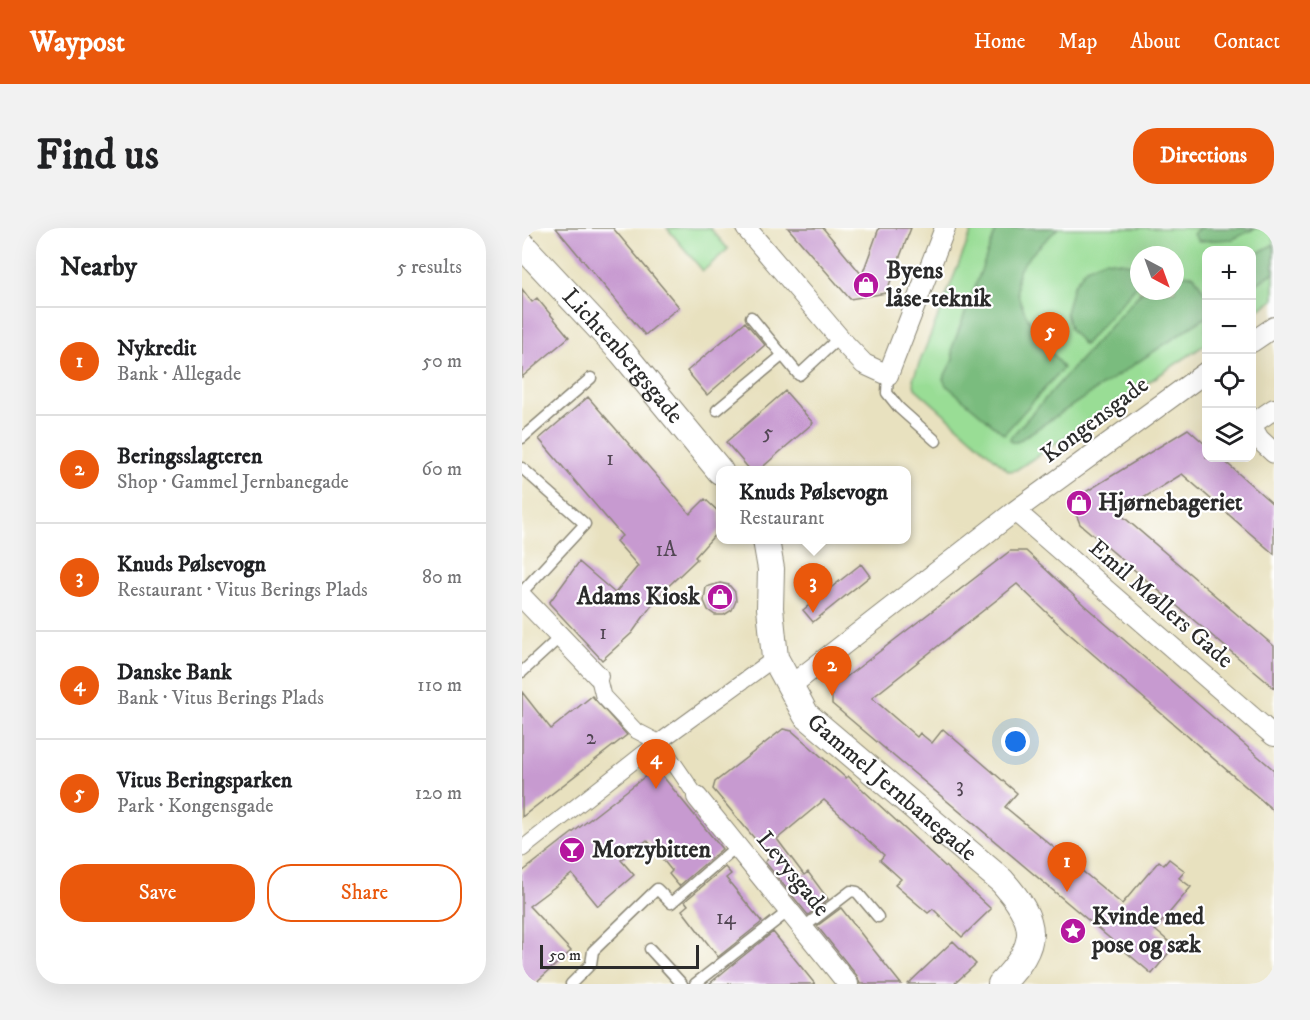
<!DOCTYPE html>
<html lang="en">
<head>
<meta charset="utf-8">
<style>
	:root { --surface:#fff; --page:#f2f2f2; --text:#202124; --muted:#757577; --line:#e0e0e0; --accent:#ea580c }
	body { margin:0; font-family:"IM FELL DW Pica",serif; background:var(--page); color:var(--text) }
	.controls { position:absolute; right:18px; top:18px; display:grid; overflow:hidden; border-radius:12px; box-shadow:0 6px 24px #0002 }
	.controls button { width:54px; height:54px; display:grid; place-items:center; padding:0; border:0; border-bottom:2px solid var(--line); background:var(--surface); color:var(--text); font:30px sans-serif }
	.compass { position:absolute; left:608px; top:18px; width:54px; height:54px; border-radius:50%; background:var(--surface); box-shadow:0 6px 24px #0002; rotate:139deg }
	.scale { position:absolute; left:18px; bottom:15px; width:159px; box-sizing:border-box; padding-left:6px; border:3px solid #2b2b2b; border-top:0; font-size:16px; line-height:21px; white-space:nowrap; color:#2b2b2b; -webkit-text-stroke:4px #fff; paint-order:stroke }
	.you { position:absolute; left:494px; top:514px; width:21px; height:21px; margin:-15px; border:4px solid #fff; border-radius:50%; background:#1a73e8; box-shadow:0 0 0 9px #1a73e833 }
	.badge { display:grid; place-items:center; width:39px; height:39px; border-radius:50%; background:var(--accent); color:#fff; font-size:20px; font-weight:700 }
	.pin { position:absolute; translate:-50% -50px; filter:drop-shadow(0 2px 3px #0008) }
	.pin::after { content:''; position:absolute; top:32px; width:21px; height:18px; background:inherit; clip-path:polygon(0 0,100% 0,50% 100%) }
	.popup { position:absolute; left:194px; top:238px; width:195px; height:78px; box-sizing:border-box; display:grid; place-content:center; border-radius:12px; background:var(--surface); filter:drop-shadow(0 2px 4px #0005); font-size:20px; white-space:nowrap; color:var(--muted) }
	.popup b { font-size:22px; color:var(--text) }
	.popup::after { content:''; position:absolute; left:50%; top:100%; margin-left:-12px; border:12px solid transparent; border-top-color:var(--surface) }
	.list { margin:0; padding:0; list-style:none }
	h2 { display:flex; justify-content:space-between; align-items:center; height:78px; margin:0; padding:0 24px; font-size:26px }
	h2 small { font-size:20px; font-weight:400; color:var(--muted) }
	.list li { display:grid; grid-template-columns:39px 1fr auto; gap:18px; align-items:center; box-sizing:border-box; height:108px; padding:0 24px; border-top:2px solid var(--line) }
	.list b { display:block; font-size:22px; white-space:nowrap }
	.list p { margin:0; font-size:20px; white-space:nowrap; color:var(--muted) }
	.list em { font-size:20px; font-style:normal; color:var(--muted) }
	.actions { display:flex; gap:12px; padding:18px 24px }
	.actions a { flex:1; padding:14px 0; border:2px solid var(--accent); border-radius:24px; text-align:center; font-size:21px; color:var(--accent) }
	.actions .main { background:var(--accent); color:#fff }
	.icon { flex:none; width:33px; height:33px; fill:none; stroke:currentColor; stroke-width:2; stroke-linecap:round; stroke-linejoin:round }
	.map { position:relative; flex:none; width:752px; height:756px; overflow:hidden; border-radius:24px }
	header { display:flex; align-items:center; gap:36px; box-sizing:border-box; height:84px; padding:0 30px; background:var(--accent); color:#fff }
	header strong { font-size:28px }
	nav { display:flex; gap:33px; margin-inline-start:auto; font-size:21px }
	.intro { display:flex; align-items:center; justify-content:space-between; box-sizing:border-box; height:144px; padding:0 36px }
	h1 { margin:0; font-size:42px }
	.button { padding:15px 27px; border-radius:24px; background:var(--accent); color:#fff; font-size:21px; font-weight:700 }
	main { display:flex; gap:36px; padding:0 36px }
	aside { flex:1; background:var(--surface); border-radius:24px; box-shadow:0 6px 24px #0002 }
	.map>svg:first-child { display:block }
	.green { fill:#99dd95; stroke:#628460; stroke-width:1.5; fill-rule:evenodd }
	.forest { fill:#7abc7e; stroke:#527454; stroke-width:1.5 }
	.building { fill:#c79ad0 }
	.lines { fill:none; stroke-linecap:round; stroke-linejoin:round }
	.service-casing { stroke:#8a8675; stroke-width:13 }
	.pedestrian-casing { stroke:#8a8675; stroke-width:17 }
	.minor-casing { stroke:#8a8675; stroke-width:22 }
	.tertiary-casing { stroke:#8a8675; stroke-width:28 }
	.service { stroke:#fff; stroke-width:10 }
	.pedestrian { stroke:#fff; stroke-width:15 }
	.minor { stroke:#fff; stroke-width:20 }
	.tertiary { stroke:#fff; stroke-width:26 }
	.labels { text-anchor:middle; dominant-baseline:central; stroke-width:4.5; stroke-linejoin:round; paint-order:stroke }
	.number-label { font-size:21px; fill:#524754 }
	.poi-label { font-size:24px; font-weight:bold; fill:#2b2b2b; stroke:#fff; text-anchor:start }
	.street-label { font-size:24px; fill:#2b2b2b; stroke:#fff }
</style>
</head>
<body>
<header>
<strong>Waypost</strong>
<nav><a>Home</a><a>Map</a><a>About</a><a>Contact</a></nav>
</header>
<div class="intro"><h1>Find us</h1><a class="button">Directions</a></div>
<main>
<aside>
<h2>Nearby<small>5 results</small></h2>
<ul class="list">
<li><span class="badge">1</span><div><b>Nykredit</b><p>Bank · Allegade</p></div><em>50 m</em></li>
<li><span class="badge">2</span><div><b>Beringsslagteren</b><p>Shop · Gammel Jernbanegade</p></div><em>60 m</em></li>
<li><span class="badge">3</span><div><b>Knuds Pølsevogn</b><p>Restaurant · Vitus Berings Plads</p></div><em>80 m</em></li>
<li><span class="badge">4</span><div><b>Danske Bank</b><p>Bank · Vitus Berings Plads</p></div><em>110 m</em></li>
<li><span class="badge">5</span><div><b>Vitus Beringsparken</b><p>Park · Kongensgade</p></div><em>120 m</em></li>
</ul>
<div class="actions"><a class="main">Save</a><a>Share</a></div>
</aside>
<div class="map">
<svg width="752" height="756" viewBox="0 0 752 756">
	<rect width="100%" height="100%" fill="#fff"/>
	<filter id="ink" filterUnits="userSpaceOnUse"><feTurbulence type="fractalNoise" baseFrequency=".0167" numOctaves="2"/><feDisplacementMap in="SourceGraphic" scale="12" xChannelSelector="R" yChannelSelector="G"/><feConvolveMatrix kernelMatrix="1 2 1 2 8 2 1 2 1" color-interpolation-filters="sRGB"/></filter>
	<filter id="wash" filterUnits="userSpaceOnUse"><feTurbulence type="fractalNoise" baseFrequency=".008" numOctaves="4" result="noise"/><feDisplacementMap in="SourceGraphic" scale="24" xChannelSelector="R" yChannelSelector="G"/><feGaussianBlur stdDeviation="1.35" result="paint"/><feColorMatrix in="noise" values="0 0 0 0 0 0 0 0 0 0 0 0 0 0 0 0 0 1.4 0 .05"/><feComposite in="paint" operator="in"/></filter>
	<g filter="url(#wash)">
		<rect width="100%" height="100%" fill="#e8e1bf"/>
		<path class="green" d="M145,0H188L206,21L181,43Z
			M451,0H752V72L730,86V22H684V116L494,242L487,243L393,160L391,151ZM617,27H653V63H617Z"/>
		<path class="forest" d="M475,0H536C526,11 504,29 498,41C483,72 525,116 541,140L482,206L424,157L421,151L431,131L430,120Z
			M677,0H734L711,11L677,13L671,6Z
			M752,16V44L730,59V28Z
			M583,32L611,36L617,41V55L562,117L548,101L544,85L551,58L564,40Z
			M653,46L672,47L684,67V89L495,214H489L488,210L620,63H653Z"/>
		<g id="blocks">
			<path class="building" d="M34,0H91L157,79L123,107Z
				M266,0H301L340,47L357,0H389L364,65L328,71Z
				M0,61L10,74L15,70L47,109L0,149Z
				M223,94L243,117L185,167L165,143Z
				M263,163L291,195L236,243H229L204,214Z
				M66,169L168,286L183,271L198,285V301L173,329L175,331L137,367L110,405L80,432L27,375L57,334L93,365L116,338L94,313L100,308L17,211Z
				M666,201L684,217V230H699L752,277V326L660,246L597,285L752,418V460L558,296L549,273Z
				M488,323H504L563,378L752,542V583L543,402L495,356L350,470L395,509L398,505L410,515L421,501L495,565L483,579L600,676L637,633L642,637L647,631L663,643L657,650L669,659L633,702L652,718L630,746L310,476V460Z
				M339,336L348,348L291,394L281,382Z
				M198,355L207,357L213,364L214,373L210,382L202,387H193L186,382L182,373L184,359Z
				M0,464L29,501L70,468L105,507L0,589Z
				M261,501L270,503L324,550L326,548L469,681L440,709L411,681L406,685L373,657L379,651L358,632L362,627L302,572L255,611L282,647L286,644L306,671L286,687L243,634L248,629L191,561L193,554Z
				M134,540L200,621L157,658L147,646L150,643L125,612L99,632L112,647L76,678L50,646L7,678L49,723L12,756H0V644Z
				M203,639L209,646L204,650L240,694L196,729L160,682L166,677L163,673Z
				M319,680L351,721L379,756H338L335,748L295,698Z
				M251,704L293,756H187L205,741Z
				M431,713L454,736L432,756H386Z"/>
		</g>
	</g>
	<g filter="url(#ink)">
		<use href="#blocks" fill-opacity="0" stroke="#8a8675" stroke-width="1.5"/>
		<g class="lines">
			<g class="service-casing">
				<path id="service" d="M229,89L277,147L317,110
					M366,147L365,165L377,180L414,213
					M195,182L261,127
					M0,210L69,150
					M0,240L63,296L0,364
					M0,444L38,409
					M282,699L329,663L335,664L356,689
					M128,721L160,756
					M49,756L69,736L71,723L135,661L149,675L215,618
					M173,756L268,682"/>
			</g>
			<g class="pedestrian-casing">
				<path id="pedestrian" d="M76,448L81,468L113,502L138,515L175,569
					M0,621L122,525L253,430"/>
			</g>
			<g class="minor-casing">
				<path id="minor" d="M224,0L320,113L342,136L366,147L423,0
					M730,114L752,99
					M730,196L752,181
					M730,199L737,211L752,225
					M493,283L752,508
					M0,369L76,448
					M267,459L493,283L684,144
					M175,569L326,756"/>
			</g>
			<g class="tertiary-casing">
				<g id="tertiary">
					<path id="s1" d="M0,17L100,124L198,243"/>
					<path id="s2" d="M244,312L249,341L248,380L253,430L284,487L480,653C517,695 518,716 479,756"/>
				</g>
			</g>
			<use href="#service" class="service"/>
			<use href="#pedestrian" class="pedestrian"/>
			<use href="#minor" class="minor"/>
			<use href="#tertiary" class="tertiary"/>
		</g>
	</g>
	<defs>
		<g id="shop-disc" transform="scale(1.35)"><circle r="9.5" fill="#b5179e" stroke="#fff"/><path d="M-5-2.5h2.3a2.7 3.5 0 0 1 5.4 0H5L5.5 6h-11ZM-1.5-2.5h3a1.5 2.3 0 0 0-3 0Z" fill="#fff"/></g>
		<g id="bar-disc" transform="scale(1.35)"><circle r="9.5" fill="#b5179e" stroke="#fff"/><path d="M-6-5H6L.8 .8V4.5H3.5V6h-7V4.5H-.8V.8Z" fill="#fff"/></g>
		<g id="sight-disc" transform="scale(1.35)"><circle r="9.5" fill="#b5179e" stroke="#fff"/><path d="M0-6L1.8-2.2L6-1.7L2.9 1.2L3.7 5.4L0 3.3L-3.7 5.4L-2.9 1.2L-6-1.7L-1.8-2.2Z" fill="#fff"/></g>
	</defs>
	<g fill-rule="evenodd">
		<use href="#shop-disc" x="344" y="57"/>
		<use href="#shop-disc" x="557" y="275"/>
		<use href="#shop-disc" x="198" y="369"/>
		<use href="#bar-disc" x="50" y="622"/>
		<use href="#sight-disc" x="551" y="703"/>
	</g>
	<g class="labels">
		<g class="number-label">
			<text x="246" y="205">5</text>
			<text x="88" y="231">1</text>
			<text x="144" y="322">1A</text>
			<text x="81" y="405">1</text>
			<text x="69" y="510">2</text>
			<text x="438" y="558">3</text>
			<text x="204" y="690">14</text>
		</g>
		<g class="poi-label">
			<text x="364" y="43">Byens<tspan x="364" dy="28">låse-teknik</tspan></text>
			<text x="576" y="275">Hjørnebageriet</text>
			<text x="178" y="369" text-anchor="end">Adams Kiosk</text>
			<text x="70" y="622">Morzybitten</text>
			<text x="570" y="689">Kvinde med<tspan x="570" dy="28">pose og sæk</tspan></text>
		</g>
		<g class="street-label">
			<text stroke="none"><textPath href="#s1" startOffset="150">Lichtenbergsgade</textPath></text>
			<text transform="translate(573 192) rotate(-37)">Kongensgade</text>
			<text transform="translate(639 376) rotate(41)">Emil Møllers Gade</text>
			<text stroke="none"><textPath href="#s2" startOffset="296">Gammel Jernbanegade</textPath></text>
			<text transform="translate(271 646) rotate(51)">Levysgade</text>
		</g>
	</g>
</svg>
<div class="controls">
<button>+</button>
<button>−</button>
<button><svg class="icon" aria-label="locate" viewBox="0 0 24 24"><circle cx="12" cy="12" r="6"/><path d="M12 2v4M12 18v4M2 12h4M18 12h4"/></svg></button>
<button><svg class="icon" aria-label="layers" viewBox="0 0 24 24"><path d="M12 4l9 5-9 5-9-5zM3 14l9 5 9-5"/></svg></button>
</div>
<svg class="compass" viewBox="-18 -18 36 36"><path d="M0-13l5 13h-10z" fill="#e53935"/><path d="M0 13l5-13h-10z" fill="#757577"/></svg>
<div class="scale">50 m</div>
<div class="you"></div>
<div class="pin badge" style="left:545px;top:664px">1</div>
<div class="pin badge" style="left:310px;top:468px">2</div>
<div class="pin badge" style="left:291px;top:385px">3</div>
<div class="popup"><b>Knuds Pølsevogn</b>Restaurant</div>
<div class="pin badge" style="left:134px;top:561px">4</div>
<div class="pin badge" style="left:528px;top:134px">5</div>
</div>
</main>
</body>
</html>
